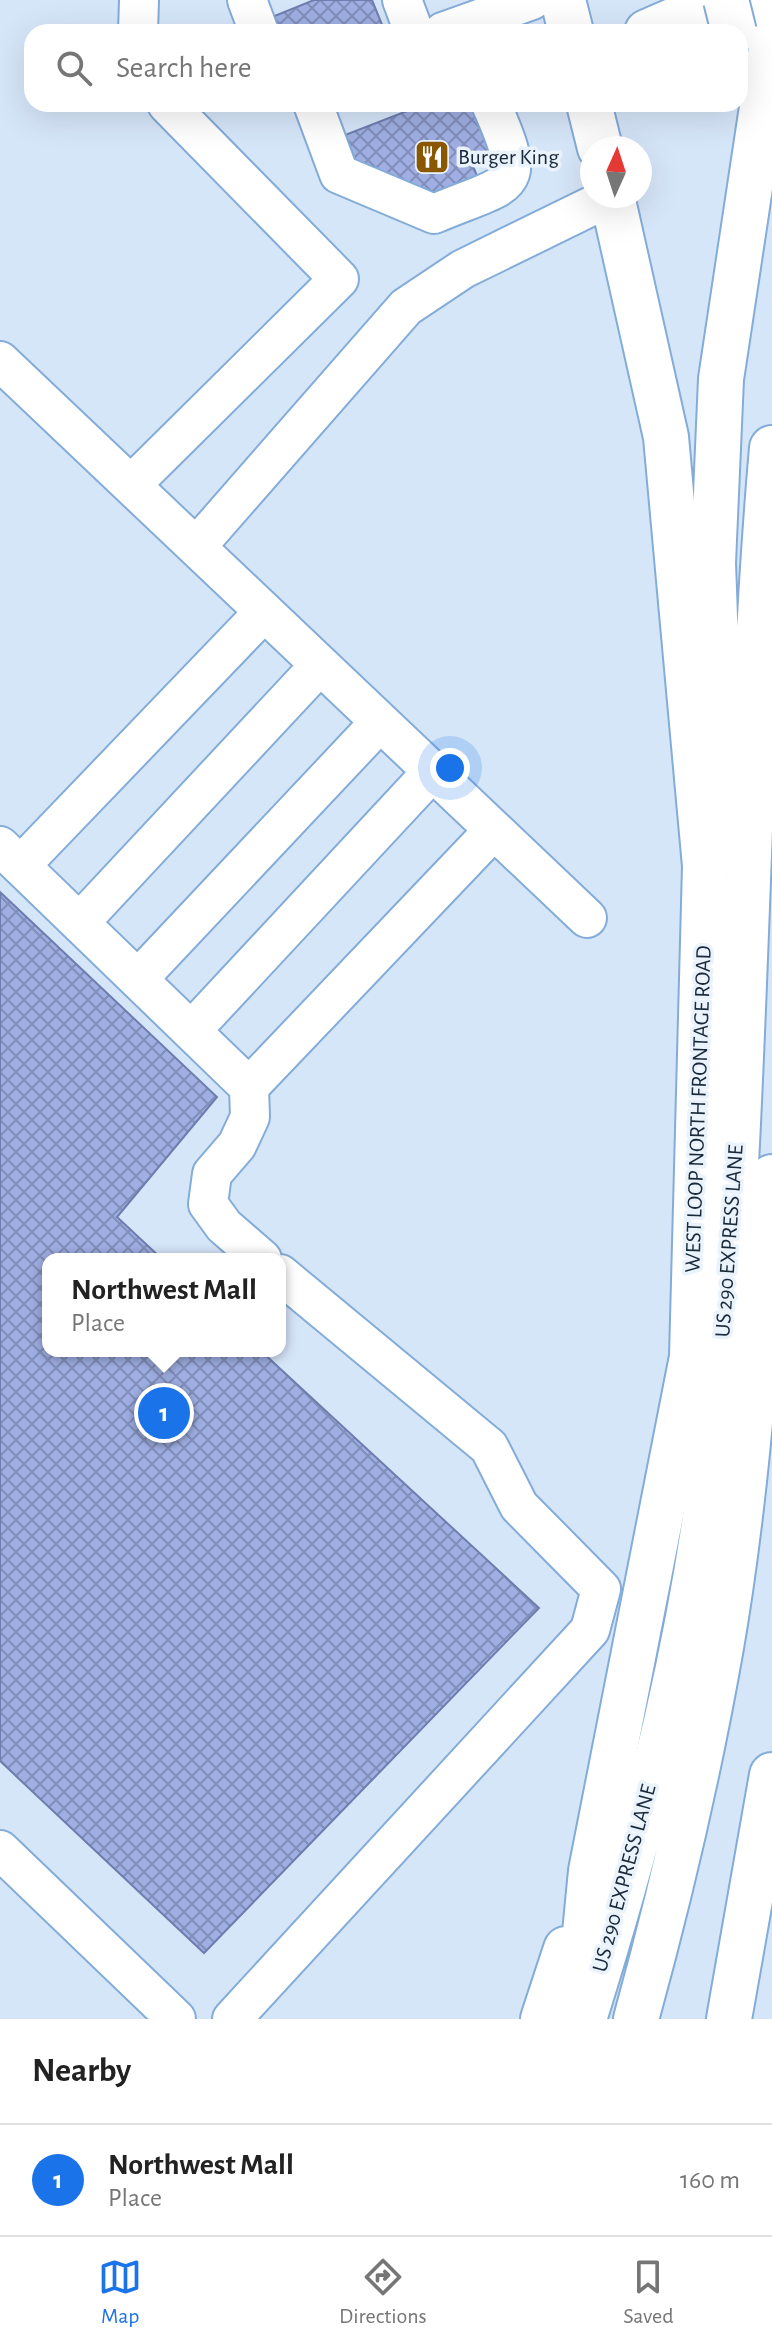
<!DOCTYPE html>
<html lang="en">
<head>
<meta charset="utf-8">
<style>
	:root { --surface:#fff; --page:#f2f2f2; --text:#222; --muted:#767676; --line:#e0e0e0; --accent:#1a73e8 }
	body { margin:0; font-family:"Alegreya Sans",sans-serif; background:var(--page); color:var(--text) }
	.compass { position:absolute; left:580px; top:136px; width:72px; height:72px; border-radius:50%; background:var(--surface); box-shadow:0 8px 32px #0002; rotate:3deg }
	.you { position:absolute; left:450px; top:768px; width:28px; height:28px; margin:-20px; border:6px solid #fff; border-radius:50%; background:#1a73e8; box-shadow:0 0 0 12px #1a73e833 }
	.badge { display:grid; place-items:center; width:52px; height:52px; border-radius:50%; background:var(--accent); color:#fff; font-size:26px; font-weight:700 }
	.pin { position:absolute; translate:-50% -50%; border:4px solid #fff; box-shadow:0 2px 8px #0006 }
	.popup { position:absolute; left:42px; top:1253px; width:244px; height:104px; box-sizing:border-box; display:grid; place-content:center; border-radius:16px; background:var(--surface); filter:drop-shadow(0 2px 6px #0005); font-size:26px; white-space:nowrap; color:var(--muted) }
	.popup b { font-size:30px; color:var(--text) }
	.popup::after { content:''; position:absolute; left:50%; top:100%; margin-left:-16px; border:16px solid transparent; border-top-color:var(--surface) }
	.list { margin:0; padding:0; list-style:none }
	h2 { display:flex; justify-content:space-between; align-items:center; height:104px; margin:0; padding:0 32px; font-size:34px }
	h2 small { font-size:26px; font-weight:400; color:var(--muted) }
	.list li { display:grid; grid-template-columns:52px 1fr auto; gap:24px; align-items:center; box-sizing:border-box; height:112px; padding:0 32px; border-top:2px solid var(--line) }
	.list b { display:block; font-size:30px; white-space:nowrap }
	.list p { margin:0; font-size:26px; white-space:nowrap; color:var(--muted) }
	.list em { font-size:26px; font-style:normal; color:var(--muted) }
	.icon { flex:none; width:44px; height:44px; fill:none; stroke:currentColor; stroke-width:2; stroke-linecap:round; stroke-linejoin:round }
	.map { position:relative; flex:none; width:772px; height:2019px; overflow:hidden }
	.search { position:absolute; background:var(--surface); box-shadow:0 8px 32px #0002; left:24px; right:24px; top:24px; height:88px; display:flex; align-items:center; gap:20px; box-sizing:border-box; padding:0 28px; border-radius:24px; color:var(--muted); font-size:30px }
	.sheet { height:216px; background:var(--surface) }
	nav { display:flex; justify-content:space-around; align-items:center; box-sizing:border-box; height:112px; border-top:2px solid var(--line); background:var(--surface); font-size:22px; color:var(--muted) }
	nav a { display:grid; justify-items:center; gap:4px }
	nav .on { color:var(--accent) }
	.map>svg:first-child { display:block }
	.building { fill:url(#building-cross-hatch); stroke:#6e7dae; stroke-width:2 }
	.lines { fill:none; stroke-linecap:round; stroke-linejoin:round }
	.minor-casing { stroke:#84acd8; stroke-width:42 }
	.major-casing { stroke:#84acd8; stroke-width:48 }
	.highway-casing { stroke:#84acd8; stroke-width:48 }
	.minor { stroke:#fff; stroke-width:38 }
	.major { stroke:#fff; stroke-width:44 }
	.highway { stroke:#fff; stroke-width:44 }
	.highway-bridge-casing { stroke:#84acd8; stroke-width:48; stroke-linecap:butt }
	.highway-bridge { stroke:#fff; stroke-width:44 }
	.labels { text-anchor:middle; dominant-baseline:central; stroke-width:7; stroke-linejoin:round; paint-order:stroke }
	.poi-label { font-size:22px; fill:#19293a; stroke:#eaf3fc; text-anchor:start }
	.street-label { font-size:22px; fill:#19293a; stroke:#eaf3fc }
</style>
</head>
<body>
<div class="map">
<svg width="772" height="2019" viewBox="0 0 772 2019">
	<defs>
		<pattern id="building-cross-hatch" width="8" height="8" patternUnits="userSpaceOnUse" patternTransform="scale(2)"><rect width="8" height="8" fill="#9fafe3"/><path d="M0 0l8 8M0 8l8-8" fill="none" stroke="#818eb9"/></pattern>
	</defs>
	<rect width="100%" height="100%" fill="#d6e6f9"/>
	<path class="building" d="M314,0H372L385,32H272L267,19Z
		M425,104H480L501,154L473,166L477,176L420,198L360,172L345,135Z
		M0,892L217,1097L117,1217L162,1259H48V1351H261L539,1608L204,1953L0,1761Z"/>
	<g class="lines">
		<g class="minor-casing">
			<path id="minor" d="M247,0L259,32
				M402,0L414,32
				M138,32L139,0
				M443,32L532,0
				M313,104L339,174L434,214C514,180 530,192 491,104
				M0,361L587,918
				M131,485L339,279L167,104
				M196,547L406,307L463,269L612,196
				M0,846L249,1087L250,1117L237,1145L212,1174L208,1204L224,1226L262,1259
				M21,865L264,612
				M80,922L320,665
				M138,979L380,722
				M191,1031L432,772
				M249,1087L493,831
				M0,1850L176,2019
				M232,2019L590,1630L601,1589L519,1506L489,1447L280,1274"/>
		</g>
		<g class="major-casing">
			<path id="major" d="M563,0L571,32
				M647,32L693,12H772
				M589,104L600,148
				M578,2005L591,1871L692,1357L705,866L666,437L612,196
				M543,2019L566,1949"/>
		</g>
		<g class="highway-casing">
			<path id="highway" d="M705,866L717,671L713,563L721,379L772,41
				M584,2019C646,1822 698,1618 718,1412C749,1091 744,768 772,448
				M636,2019C670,1896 699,1772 721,1647C748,1492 757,1333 772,1177
				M729,2019L772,1775"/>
		</g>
		<use href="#minor" class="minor"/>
		<use href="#major" class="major"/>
		<use href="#highway" class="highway"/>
		<g class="highway-bridge-casing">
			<path id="highway-bridge" d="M726,0L734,32"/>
		</g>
		<use href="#highway-bridge" class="highway-bridge"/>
	</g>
	<defs>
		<g id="restaurant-square" transform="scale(1.8)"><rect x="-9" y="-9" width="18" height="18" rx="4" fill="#8a5801" stroke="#eaf3fc"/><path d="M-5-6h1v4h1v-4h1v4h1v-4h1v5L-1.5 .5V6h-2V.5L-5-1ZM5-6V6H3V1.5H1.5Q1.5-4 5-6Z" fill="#fff"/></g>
	</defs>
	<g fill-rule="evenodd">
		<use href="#restaurant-square" x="432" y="157"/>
	</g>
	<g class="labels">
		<g class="poi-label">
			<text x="458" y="157">Burger King</text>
		</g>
		<g class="street-label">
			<text transform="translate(698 1109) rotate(-88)">WEST LOOP NORTH FRONTAGE ROAD</text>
			<text transform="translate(729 1241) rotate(-86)">US 290 EXPRESS LANE</text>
			<text transform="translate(624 1878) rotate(-75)">US 290 EXPRESS LANE</text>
		</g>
	</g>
</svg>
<svg class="compass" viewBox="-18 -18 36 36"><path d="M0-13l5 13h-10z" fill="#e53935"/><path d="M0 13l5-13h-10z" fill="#767676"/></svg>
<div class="you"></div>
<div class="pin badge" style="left:164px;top:1413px">1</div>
<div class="popup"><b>Northwest Mall</b>Place</div>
<div class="search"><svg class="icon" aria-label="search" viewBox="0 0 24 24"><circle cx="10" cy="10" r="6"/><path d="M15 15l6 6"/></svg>Search here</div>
</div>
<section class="sheet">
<h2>Nearby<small></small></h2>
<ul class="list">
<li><span class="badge">1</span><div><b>Northwest Mall</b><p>Place</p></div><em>160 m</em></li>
</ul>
</section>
<nav>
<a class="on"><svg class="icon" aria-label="map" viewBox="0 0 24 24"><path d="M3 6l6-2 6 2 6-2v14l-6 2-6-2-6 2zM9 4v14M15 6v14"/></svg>Map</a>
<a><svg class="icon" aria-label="directions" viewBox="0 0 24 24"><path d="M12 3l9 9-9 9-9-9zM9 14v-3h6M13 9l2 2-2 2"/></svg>Directions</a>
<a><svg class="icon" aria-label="saved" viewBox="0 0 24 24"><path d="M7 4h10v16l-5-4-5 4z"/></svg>Saved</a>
</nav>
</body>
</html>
